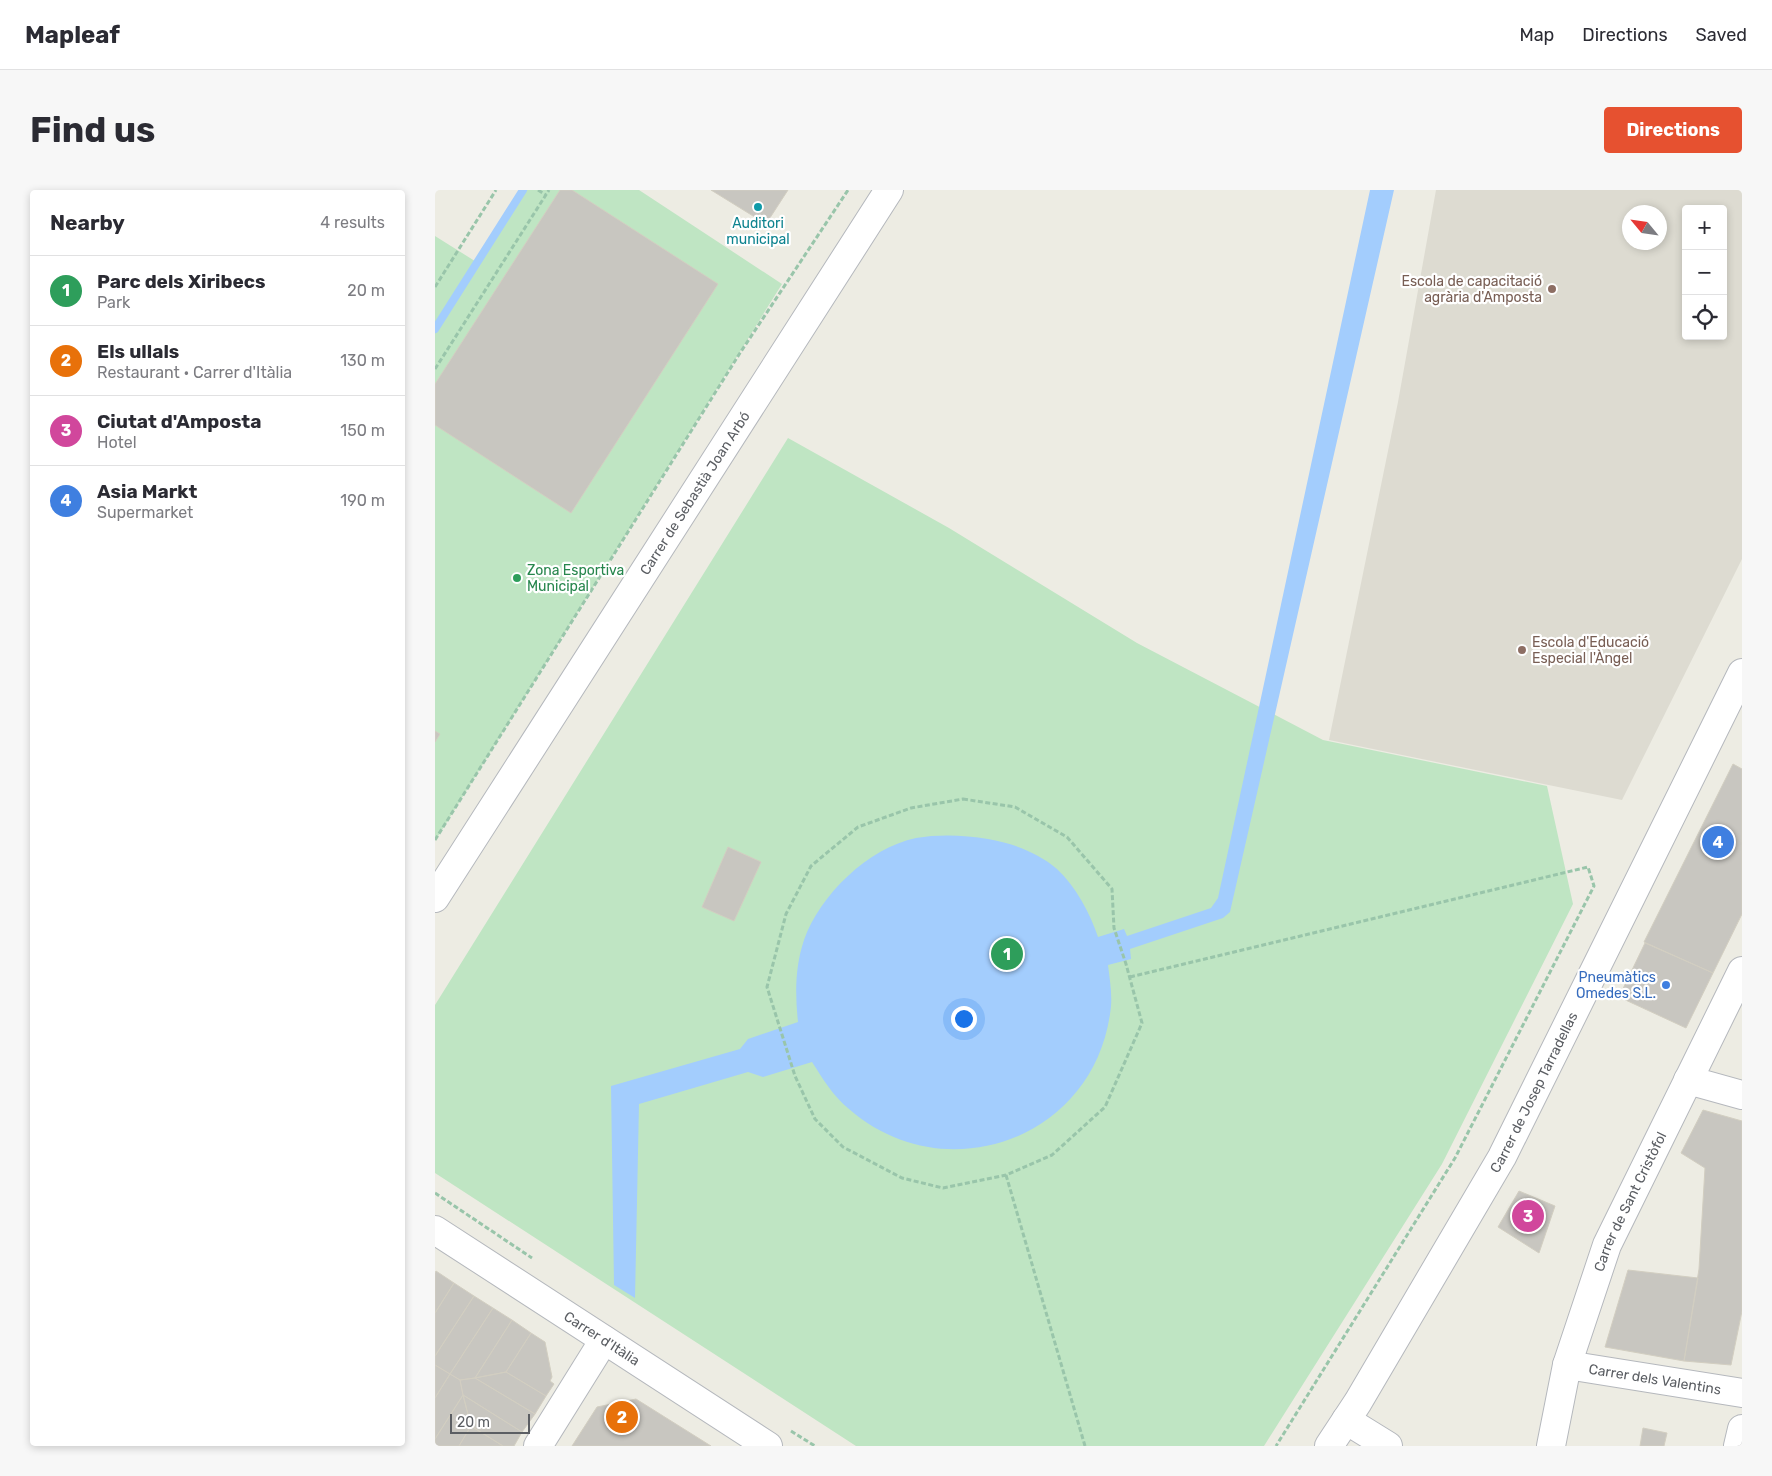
<!DOCTYPE html>
<html lang="en">
<head>
<meta charset="utf-8">
<style>
	:root { --surface:#fff; --page:#f7f7f7; --text:#2b2b33; --muted:#7c7c81; --line:#e1e1e2; --accent:#e65130 }
	body { margin:0; font-family:Rubik,sans-serif; background:var(--page); color:var(--text) }
	.controls { position:absolute; right:15px; top:15px; display:grid; overflow:hidden; border-radius:5px; box-shadow:0 2px 8px #0003 }
	.controls button { width:45px; height:45px; display:grid; place-items:center; padding:0; border:0; border-bottom:1px solid var(--line); background:var(--surface); color:var(--text); font:25px sans-serif }
	.compass { position:absolute; left:1187px; top:15px; width:45px; height:45px; border-radius:50%; background:var(--surface); box-shadow:0 2px 8px #0003; rotate:299deg }
	.scale { position:absolute; left:15px; bottom:12px; width:80px; box-sizing:border-box; padding-left:5px; border:2px solid #5b5e63; border-top:0; font-size:14px; line-height:18px; white-space:nowrap; color:#5b5e63; -webkit-text-stroke:4px #fff; paint-order:stroke }
	.you { position:absolute; left:528px; top:828px; width:18px; height:18px; margin:-12px; border:4px solid #fff; border-radius:50%; background:#1a73e8; box-shadow:0 0 0 8px #1a73e833 }
	.badge { display:grid; place-items:center; width:32px; height:32px; border-radius:50%; background:var(--accent); color:#fff; font-size:16px; font-weight:700 }
	.pin { position:absolute; translate:-50% -50%; border:2px solid #fff; box-shadow:0 1px 5px #0006 }
	.list { margin:0; padding:0; list-style:none }
	h2 { display:flex; justify-content:space-between; align-items:center; height:65px; margin:0; padding:0 20px; font-size:21px }
	h2 small { font-size:16px; font-weight:400; color:var(--muted) }
	.list li { display:grid; grid-template-columns:32px 1fr auto; gap:15px; align-items:center; box-sizing:border-box; height:70px; padding:0 20px; border-top:1px solid var(--line) }
	.list b { display:block; font-size:19px; white-space:nowrap }
	.list p { margin:0; font-size:16px; white-space:nowrap; color:var(--muted) }
	.list em { font-size:16px; font-style:normal; color:var(--muted) }
	.icon { flex:none; width:28px; height:28px; fill:none; stroke:currentColor; stroke-width:2; stroke-linecap:round; stroke-linejoin:round }
	.map { position:relative; flex:none; width:1307px; height:1256px; overflow:hidden; border-radius:5px }
	header { display:flex; align-items:center; gap:30px; box-sizing:border-box; height:70px; padding:0 25px; background:var(--surface); border-bottom:1px solid var(--line) }
	header strong { font-size:24px }
	nav { display:flex; gap:28px; margin-inline-start:auto; font-size:18px }
	.intro { display:flex; align-items:center; justify-content:space-between; box-sizing:border-box; height:120px; padding:0 30px }
	h1 { margin:0; font-size:35px }
	.button { padding:12px 22px; border-radius:5px; background:var(--accent); color:#fff; font-size:18px; font-weight:700 }
	main { display:flex; gap:30px; padding:0 30px }
	aside { flex:1; background:var(--surface); border-radius:5px; box-shadow:0 2px 8px #0003 }
	.map>svg:first-child { display:block }
	.education { fill:#dddbd1; fill-rule:evenodd }
	.green { fill:#bfe5c3 }
	.water { fill:#a3cdfd }
	.lines { fill:none; stroke-linecap:round; stroke-linejoin:round }
	.stream { stroke:#a3cdfd; stroke-width:8 }
	.building { fill:#c8c6c0; stroke:#d2cec1 }
	.minor-casing { stroke:#b5b8bd; stroke-width:30 }
	.path { stroke:#99c5aa; stroke-width:3; stroke-dasharray:5 2.5; stroke-linecap:butt }
	.minor { stroke:#fff; stroke-width:28 }
	.culture-dot { fill:#0f9aa8; stroke:#fff; stroke-width:2 }
	.education-dot { fill:#8d6e63; stroke:#fff; stroke-width:2 }
	.leisure-dot { fill:#2e9e5b; stroke:#fff; stroke-width:2 }
	.shop-dot { fill:#3f7fe0; stroke:#fff; stroke-width:2 }
	.labels { text-anchor:middle; dominant-baseline:central; stroke-width:4.5; stroke-linejoin:round; paint-order:stroke }
	.culture-label { font-size:14px; fill:#0d838f; stroke:#fff }
	.education-label { font-size:14px; fill:#785e54; stroke:#fff; text-anchor:end }
	.street-label { font-size:14px; fill:#5b5e63; stroke:#fff }
	.leisure-label { font-size:14px; fill:#27864d; stroke:#fff; text-anchor:start }
	.shop-label { font-size:14px; fill:#366cbe; stroke:#fff; text-anchor:end }
</style>
</head>
<body>
<header>
<strong>Mapleaf</strong>
<nav><a>Map</a><a>Directions</a><a>Saved</a></nav>
</header>
<div class="intro"><h1>Find us</h1><a class="button">Directions</a></div>
<main>
<aside>
<h2>Nearby<small>4 results</small></h2>
<ul class="list">
<li><span class="badge" style="background:#2e9e5b">1</span><div><b>Parc dels Xiribecs</b><p>Park</p></div><em>20 m</em></li>
<li><span class="badge" style="background:#e8710a">2</span><div><b>Els ullals</b><p>Restaurant · Carrer d'Itàlia</p></div><em>130 m</em></li>
<li><span class="badge" style="background:#d1479c">3</span><div><b>Ciutat d'Amposta</b><p>Hotel</p></div><em>150 m</em></li>
<li><span class="badge" style="background:#3f7fe0">4</span><div><b>Asia Markt</b><p>Supermarket</p></div><em>190 m</em></li>
</ul>
</aside>
<div class="map">
<svg width="1307" height="1256" viewBox="0 0 1307 1256">
	<rect width="100%" height="100%" fill="#edece3"/>
	<path class="education" d="M1001,0H1307V369L1187,610L894,550L963,212ZM1251,19H1288V146H1251ZM1194,22H1224V52H1194Z"/>
	<path class="green" d="M88,0H204L347,94L0,651V46L43,73Z
		M353,248L514,338L702,453L888,550L1112,596L1138,714L1007,974L829,1256H421L0,983V815Z"/>
	<path class="water" d="M935,0H959L795,722L788,728L695,759L696,769L673,775C675,792 678,807 675,824C657,950 509,1002 414,919C398,906 388,889 377,872L328,887L313,882L204,914L200,1108L179,1095L176,896L305,859L313,849L363,832C360,804 360,777 369,750C385,705 433,658 481,648C504,644 530,645 553,649C577,653 604,663 622,679C641,697 655,723 663,747L689,739L692,746L776,718L783,708Z"/>
	<g class="lines">
		<path class="stream" d="M0,139L88,0"/>
	</g>
	<path class="building" d="M125,0H137L283,94L136,323L0,235V194Z
		M276,0H353L331,34Z
		M0,541L5,544L0,552Z
		M1298,574L1307,579V724L1278,783L1209,752Z
		M293,657L326,672L299,731L267,717Z
		M1210,753L1278,783L1251,838L1184,807Z
		M1268,920L1307,931V1121L1296,1175L1249,1171L1264,1079L1270,978L1246,963Z
		M1084,1001L1120,1016L1104,1063L1063,1037Z
		M1193,1080L1263,1088L1249,1171L1170,1157Z
		M1,1081L19,1093L0,1123V1083Z
		M19,1093L39,1106L0,1166V1123Z
		M39,1106L58,1118L15,1184L0,1175V1166Z
		M58,1118L77,1130L40,1188L25,1190L15,1184Z
		M77,1130L96,1143L71,1182L40,1188Z
		M96,1143L110,1152L117,1187L115,1191L119,1194L111,1206L71,1182Z
		M0,1175L15,1184L0,1208Z
		M71,1182L111,1206L100,1224L40,1188Z
		M15,1184L25,1190L28,1205L0,1249V1208Z
		M40,1188L100,1224L87,1242L28,1205L25,1190Z
		M28,1205L36,1236L24,1256H0V1249Z
		M28,1205L87,1242L79,1256H68L36,1236Z
		M201,1209L276,1256H137L162,1217Z
		M36,1236L68,1256H24Z
		M1208,1238L1232,1243L1229,1256H1205Z"/>
	<g class="lines">
		<g class="minor-casing">
			<g id="minor">
				<path id="s1" d="M0,708L454,0"/>
				<path d="M1253,890L1307,905"/>
				<path id="s2" d="M0,1040L333,1256"/>
				<path id="s3" d="M1132,1175L1307,1203"/>
				<path d="M911,1230L953,1256"/>
				<path d="M103,1256L169,1150"/>
				<path id="s4" d="M894,1256L923,1212L1067,967L1307,483"/>
				<path id="s5" d="M1116,1256L1132,1175L1172,1055L1307,781"/>
				<path d="M1303,1256L1307,1239"/>
			</g>
		</g>
		<path class="path" d="M103,0L111,5
			M0,97L61,0
			M0,179L114,0
			M528,609L580,617L632,647L677,699L679,738L691,774L707,833L670,917L617,965L571,985L508,998L467,988L408,957L380,929L360,886L332,797L351,724L376,676L423,637L476,618Z
			M0,650L305,163L413,0
			M695,787L1153,677L1159,696L1020,968L841,1256
			M571,985L650,1256
			M0,1003L97,1068
			M356,1241L380,1256"/>
		<use href="#minor" class="minor"/>
	</g>
	<circle class="culture-dot" cx="323" cy="17" r="5"/>
	<g class="education-dot">
		<circle cx="1117" cy="99" r="5"/>
		<circle cx="1087" cy="460" r="5"/>
	</g>
	<circle class="leisure-dot" cx="82" cy="388" r="5"/>
	<circle class="shop-dot" cx="1231" cy="795" r="5"/>
	<g class="labels">
		<g class="culture-label">
			<text x="323" y="33">Auditori<tspan x="323" dy="16">municipal</tspan></text>
		</g>
		<g class="education-label">
			<text x="1107" y="91">Escola de capacitació<tspan x="1107" dy="16">agrària d'Amposta</tspan></text>
			<text x="1097" y="452" text-anchor="start">Escola d'Educació<tspan x="1097" dy="16">Especial l'Àngel</tspan></text>
		</g>
		<g class="street-label">
			<text stroke="none"><textPath href="#s1" startOffset="481">Carrer de Sebastià Joan Arbó</textPath></text>
			<text stroke="none"><textPath href="#s4" startOffset="409">Carrer de Josep Tarradellas</textPath></text>
			<text stroke="none"><textPath href="#s5" startOffset="258">Carrer de Sant Cristòfol</textPath></text>
			<text stroke="none"><textPath href="#s2" startOffset="199">Carrer d'Itàlia</textPath></text>
			<text stroke="none"><textPath href="#s3" startOffset="89">Carrer dels Valentins</textPath></text>
		</g>
		<g class="leisure-label">
			<text x="92" y="380">Zona Esportiva<tspan x="92" dy="16">Municipal</tspan></text>
		</g>
		<g class="shop-label">
			<text x="1221" y="787">Pneumàtics<tspan x="1221" dy="16">Omedes S.L.</tspan></text>
		</g>
	</g>
</svg>
<div class="controls">
<button>+</button>
<button>−</button>
<button><svg class="icon" aria-label="locate" viewBox="0 0 24 24"><circle cx="12" cy="12" r="6"/><path d="M12 2v4M12 18v4M2 12h4M18 12h4"/></svg></button>
</div>
<svg class="compass" viewBox="-18 -18 36 36"><path d="M0-13l5 13h-10z" fill="#e53935"/><path d="M0 13l5-13h-10z" fill="#7c7c81"/></svg>
<div class="scale">20 m</div>
<div class="you"></div>
<div class="pin badge" style="left:572px;top:764px;background:#2e9e5b">1</div>
<div class="pin badge" style="left:187px;top:1227px;background:#e8710a">2</div>
<div class="pin badge" style="left:1093px;top:1026px;background:#d1479c">3</div>
<div class="pin badge" style="left:1283px;top:652px;background:#3f7fe0">4</div>
</div>
</main>
</body>
</html>
